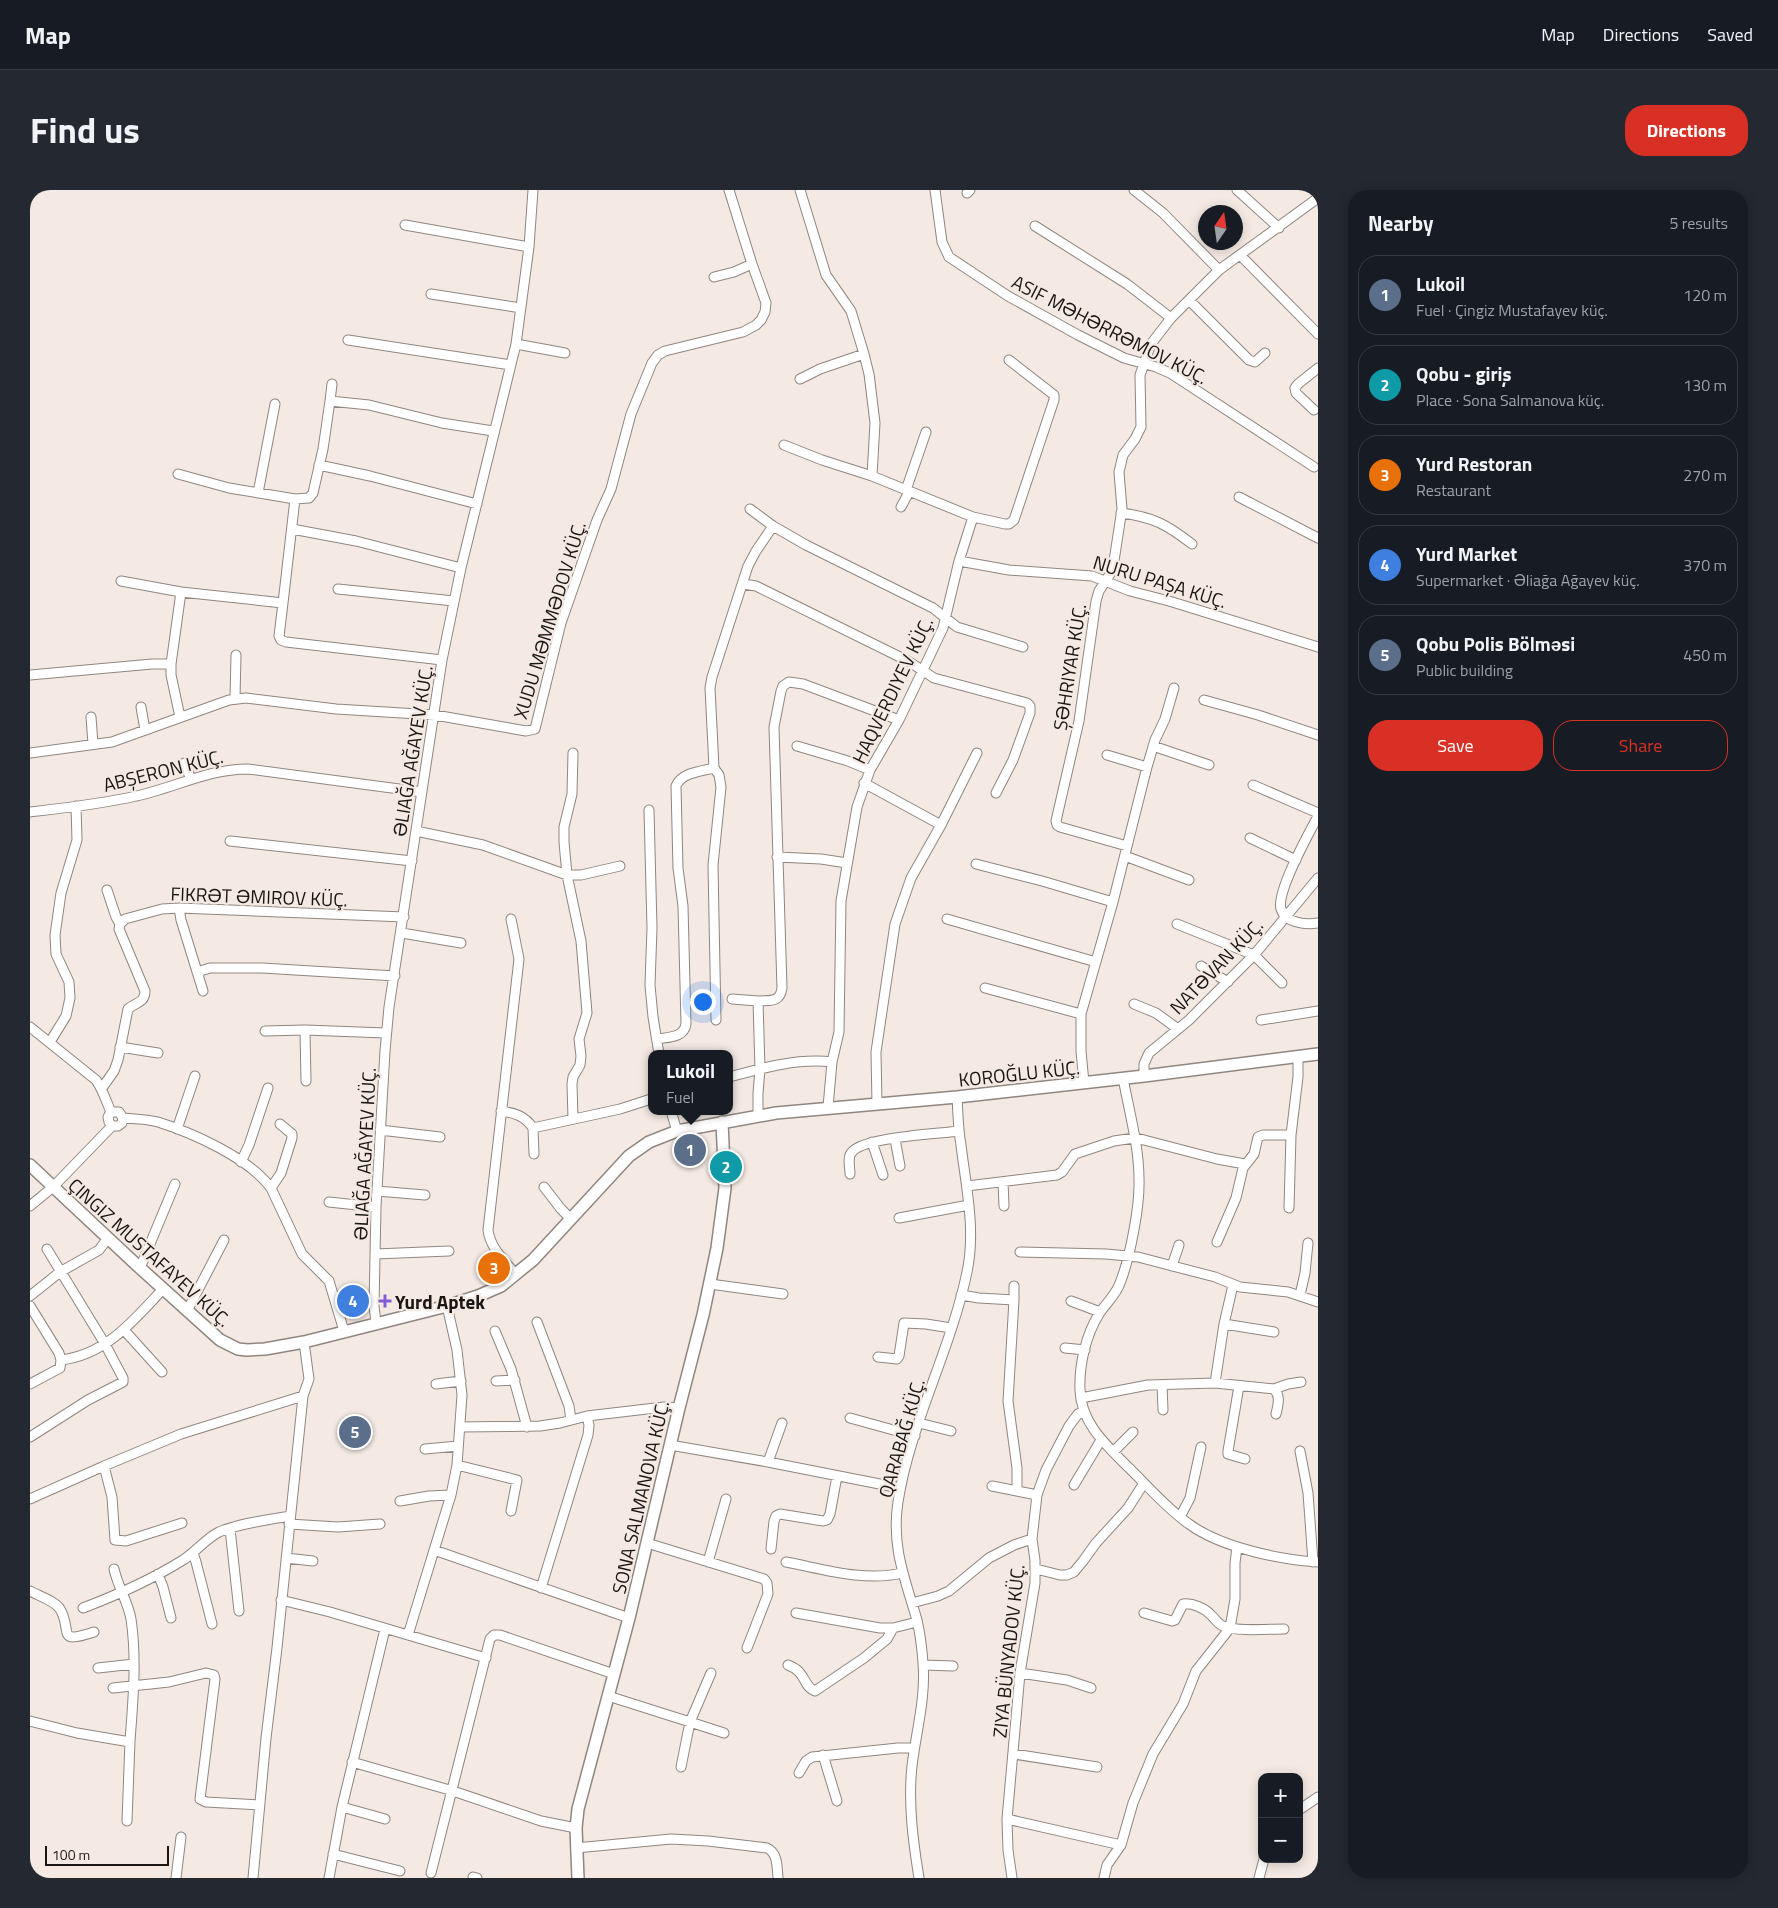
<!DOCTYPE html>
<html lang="en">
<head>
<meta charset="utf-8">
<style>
	:root { --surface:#171b24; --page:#242831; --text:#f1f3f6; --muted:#9ea1a6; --line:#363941; --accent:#d93025 }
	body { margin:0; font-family:"Titillium Web",sans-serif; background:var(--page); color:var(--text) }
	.controls { position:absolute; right:15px; bottom:15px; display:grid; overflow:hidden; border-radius:10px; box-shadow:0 2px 12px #0003 }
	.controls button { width:45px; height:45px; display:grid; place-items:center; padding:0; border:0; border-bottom:1px solid var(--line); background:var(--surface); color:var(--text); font:25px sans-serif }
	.compass { position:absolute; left:1168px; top:15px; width:45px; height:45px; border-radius:50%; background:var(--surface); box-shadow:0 2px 12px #0003; rotate:13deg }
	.scale { position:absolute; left:15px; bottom:12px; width:124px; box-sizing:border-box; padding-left:5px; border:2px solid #1a1614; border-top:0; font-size:14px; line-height:18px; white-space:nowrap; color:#1a1614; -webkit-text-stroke:4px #f5eae3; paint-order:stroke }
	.you { position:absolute; left:672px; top:811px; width:18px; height:18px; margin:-12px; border:4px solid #fff; border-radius:50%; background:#1a73e8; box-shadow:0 0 0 8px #1a73e833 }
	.badge { display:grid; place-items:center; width:32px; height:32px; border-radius:50%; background:var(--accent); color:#fff; font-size:16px; font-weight:700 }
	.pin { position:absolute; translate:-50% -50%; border:2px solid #fff; box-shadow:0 1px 5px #0006 }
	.popup { position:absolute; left:618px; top:860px; width:85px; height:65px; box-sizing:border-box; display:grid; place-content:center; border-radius:10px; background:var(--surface); filter:drop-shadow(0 1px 4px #0005); font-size:16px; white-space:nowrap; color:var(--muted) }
	.popup b { font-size:19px; color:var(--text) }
	.popup::after { content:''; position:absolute; left:50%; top:100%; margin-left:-10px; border:10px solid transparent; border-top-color:var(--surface) }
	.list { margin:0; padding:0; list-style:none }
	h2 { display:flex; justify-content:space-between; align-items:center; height:65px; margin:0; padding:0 20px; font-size:21px }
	h2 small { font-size:16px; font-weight:400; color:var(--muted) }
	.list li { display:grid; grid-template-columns:32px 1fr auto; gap:15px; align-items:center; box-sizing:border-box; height:80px; margin:0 10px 10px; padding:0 10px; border:1px solid var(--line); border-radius:20px }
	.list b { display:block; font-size:19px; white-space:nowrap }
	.list p { margin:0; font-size:16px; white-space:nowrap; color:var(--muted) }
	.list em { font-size:16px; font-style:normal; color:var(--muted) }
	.actions { display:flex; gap:10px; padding:15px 20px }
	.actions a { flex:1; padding:11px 0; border:1px solid var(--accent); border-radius:20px; text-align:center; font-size:18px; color:var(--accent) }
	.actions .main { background:var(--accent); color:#fff }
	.map { position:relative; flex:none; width:1288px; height:1688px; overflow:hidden; border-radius:20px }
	header { display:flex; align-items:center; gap:30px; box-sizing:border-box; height:70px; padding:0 25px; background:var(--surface); border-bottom:1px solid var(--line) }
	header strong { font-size:24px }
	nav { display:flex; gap:28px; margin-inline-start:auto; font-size:18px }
	.intro { display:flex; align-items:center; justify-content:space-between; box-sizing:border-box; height:120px; padding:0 30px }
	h1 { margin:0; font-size:35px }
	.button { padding:12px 22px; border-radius:20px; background:var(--accent); color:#fff; font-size:18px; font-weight:700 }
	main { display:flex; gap:30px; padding:0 30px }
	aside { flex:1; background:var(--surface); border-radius:20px; box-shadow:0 2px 12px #0003 }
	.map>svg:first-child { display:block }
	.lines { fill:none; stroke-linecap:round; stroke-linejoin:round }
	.minor-casing { stroke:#90867f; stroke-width:11 }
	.tertiary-casing { stroke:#90867f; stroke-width:14 }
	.minor { stroke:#fff; stroke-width:9 }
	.tertiary { stroke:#fff; stroke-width:11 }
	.poi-dot { fill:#815cd6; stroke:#f5eae3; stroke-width:2 }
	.labels { text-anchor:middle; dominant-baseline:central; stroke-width:4.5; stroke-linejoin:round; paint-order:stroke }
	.street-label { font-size:19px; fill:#1a1614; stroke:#f5eae3 }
	.poi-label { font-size:19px; font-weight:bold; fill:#1a1614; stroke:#f5eae3; text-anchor:start }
</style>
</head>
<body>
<header>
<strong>Map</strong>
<nav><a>Map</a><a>Directions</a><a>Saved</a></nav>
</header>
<div class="intro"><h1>Find us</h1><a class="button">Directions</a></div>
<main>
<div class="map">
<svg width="1288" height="1688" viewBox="0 0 1288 1688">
	<rect width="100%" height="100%" fill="#f5eae3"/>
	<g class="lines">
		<g class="minor-casing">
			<path id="minor" d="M770,0L796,85L821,121L834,164L839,184L845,233L842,286L943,327L929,371L913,438L869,530L840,580L827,617L811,711L809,842L802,872L798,917
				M905,0L912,52L919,67L978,106L1048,145L1094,168L1126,177L1140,183L1284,277
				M1104,0L1133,23L1189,80
				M1207,0L1249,38
				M937,3L940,0
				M375,35L499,57
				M1005,36L1097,94L1141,128
				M1210,65L1288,144
				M684,87L704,82L722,74
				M401,104L491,118
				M1159,110L1219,170L1225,172L1235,163
				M318,150L481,175
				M486,154L535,163
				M770,189L790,179L834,164
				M300,211L302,194
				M1284,220L1266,203L1265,198L1268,194L1288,178
				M754,255L792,270L842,286
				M289,275L340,286L447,314
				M148,284L199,298L265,309L279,308L283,303L293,259L300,211L339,215L412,233L463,241
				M876,300L896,242
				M228,303L245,214
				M1209,307L1288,348
				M871,317L879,302
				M720,319L743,336L776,355L903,418L927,437L993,457
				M1091,323C1123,327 1136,334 1162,354
				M943,327L975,334H979L984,330L1024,210V205L979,170
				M262,339L326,351L431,378
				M929,371L979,380L1062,386L1100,401L1139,411L1288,457
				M91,391L151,402
				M713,394L726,396L878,471L904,488L997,513L1000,516V523L983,570L966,603
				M308,399L424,411
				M253,413L265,309
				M141,474V485L150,527
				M0,485L122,474H141L151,402L253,413L249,446L251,450L256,452L412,470
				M205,508L206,465
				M1174,510L1228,525L1288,545
				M111,517L115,540
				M61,527L63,554
				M767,556L818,571L840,580
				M1123,556L1179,575
				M0,563L82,552L199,510L216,508L306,519L405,525L496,541L505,539L531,433L567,330L581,299L601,224L622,173L628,165L635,161L713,142L726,135L731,130L735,122L736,113L722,74L699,0
				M543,563L542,604L534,637V652L537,685L551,751L557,823L549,849L551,866L550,875L543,887L542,894L543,929
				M1077,565L1117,577
				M154,573L161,589
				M684,578L689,585L691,597L683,675L686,830
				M834,593L911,635
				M1223,595L1288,623
				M619,620L622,738L620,795L623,827L629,864
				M0,622C35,618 72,614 106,606C144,598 178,579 218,579L392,602
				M1288,626C1279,643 1246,702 1251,719C1255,733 1276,735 1288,733
				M386,641L453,655L537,685H551L590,676
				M1220,648L1266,670
				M200,651L382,671
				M1097,656L1030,637L1027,635L1026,631L1049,531L1066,411L1069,401L1080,384L1084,371L1092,319L1089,282L1093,265L1105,249L1111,237L1110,185L1121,154L1141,128L1189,80L1288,8
				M1095,666L1159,690
				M747,667L791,669L817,673
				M946,674L1012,691L1083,712
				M77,700L86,727L90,734
				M149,718L151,730L173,801
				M481,729L489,769L458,1040C460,1058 475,1071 486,1085
				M917,729L1066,772
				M1147,734L1224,765L1252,793
				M372,743L431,753
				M1171,776L1198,792
				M167,782L180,778H232L365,786
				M955,798L1051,824
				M702,809L728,811
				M1104,814L1126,823L1148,839
				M1231,830L1288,821
				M0,837L66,890C73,900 76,911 81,922
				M275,840L276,891
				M235,841L275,840L356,843
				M627,849C638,847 654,848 656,834L653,716L648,678L646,596C651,583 671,581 684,578L680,498L682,487L718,376L726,361L743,336
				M20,852L36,826L40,808L39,792L26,764L25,745L31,703L47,650L46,616
				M90,857L128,863
				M1114,886V874L1119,863L1159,830L1224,765L1288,688
				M699,887C732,878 768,868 802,872
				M1093,888C1099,921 1109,956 1109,989C1110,1016 1100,1068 1090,1093C1086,1105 1076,1113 1069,1124C1056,1145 1049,1174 1050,1200C1051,1232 1074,1253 1096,1275C1116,1294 1136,1318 1159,1334C1190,1357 1250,1370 1288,1372
				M1054,893L1051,861V824L1083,712L1117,577L1125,550L1135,529L1144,498
				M72,898L84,881L88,870L98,819C106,812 115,813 115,801L89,739L90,734L95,729L132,719L149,718L374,727
				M847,914L846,862L865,734L881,688L911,635L947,563
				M471,921C485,923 495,926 503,938L590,919L621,909
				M641,921L647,941
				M728,926V903L730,879L728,811C740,810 750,813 752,798L744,537L751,501L753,496L759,492L773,494L869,530
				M93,928C105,929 117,929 128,932C163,943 219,968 241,998L272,1064L299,1091L314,1141
				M503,938L504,964
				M147,939L165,886
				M350,940L410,947
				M865,949L870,976
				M842,952L853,985
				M211,972L219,955L238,898
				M820,984C820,977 817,967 822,962C834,947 908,944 929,941
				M973,992L974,1016
				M937,996L1027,985L1032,982L1045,964L1084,951L1104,948L1114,950L1187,969L1215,974
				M514,997L531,1019L541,1029
				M241,998L251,983L262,948V944L250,934
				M347,1001L395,1005
				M299,1012L346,1017
				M0,1016L23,997L82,936H88L92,933L93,928L89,922H81L78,927L79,932L82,936
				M1259,1018L1261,945L1268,887V866
				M869,1028L939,1015
				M1187,1052L1206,1008L1213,978L1224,964L1228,947L1233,945H1261
				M990,1062L1076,1064L1108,1067L1185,1087L1210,1097L1258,1102L1288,1112
				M345,1064L419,1061
				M1142,1076L1149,1055
				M110,1078L145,994
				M680,1094L753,1104
				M931,1105L949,1108L984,1110L978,1211L987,1278V1301L1007,1305
				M1270,1105L1275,1083L1278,1053
				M0,1106L30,1082L69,1060L78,1048
				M984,1110V1096
				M1041,1111L1070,1122
				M0,1116L29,1163L31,1170
				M157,1121L194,1050
				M507,1132L539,1216L541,1230
				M346,1133L344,1116L346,1017L355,861L359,817L412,470L431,378L486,154L499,57L503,0
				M1194,1134L1244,1142
				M94,1140L132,1182
				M465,1141L481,1179L497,1237
				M1035,1158L1055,1160
				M848,1167L867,1169L869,1166L874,1133L896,1134L921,1138
				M466,1191L485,1190
				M1185,1193L1194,1134L1203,1095
				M0,1194L30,1178L31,1170C76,1165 104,1130 133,1099
				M406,1194L431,1191
				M1132,1195L1133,1220
				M1209,1196L1198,1261V1264L1215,1269
				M1244,1199C1251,1206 1248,1215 1246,1224
				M1051,1208L1118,1195L1185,1193L1244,1199L1258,1194L1271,1192
				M820,1228L885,1246
				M889,1233L921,1241
				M430,1237L510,1236L530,1233L557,1226L634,1217L649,1218
				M0,1247L58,1210L93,1192V1188L75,1154L17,1059
				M640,1255L738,1272L870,1298
				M395,1259L428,1256
				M1270,1261L1278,1303L1283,1372
				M1083,1262L1103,1242
				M738,1272L752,1233
				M427,1275L487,1290L481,1321
				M74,1276L82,1307L85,1350L96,1351L152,1333
				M1044,1295L1071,1250
				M962,1296L987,1301
				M0,1309L74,1276L151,1244L273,1206
				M370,1311L399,1306L421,1305
				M1150,1327L1160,1308L1171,1257
				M259,1334L308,1337L350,1334
				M200,1339L209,1421
				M617,1353L734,1389L737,1393L738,1404L717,1458
				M741,1359L744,1331L746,1326L750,1324L793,1331L797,1330L800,1324L807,1286
				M404,1360L599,1428
				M163,1363L166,1372L182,1434
				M256,1368L283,1371
				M678,1372L696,1309
				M756,1372C793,1379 834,1392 872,1383
				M84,1379C88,1397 98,1412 101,1429C107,1470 103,1510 100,1551C99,1577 98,1604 97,1631
				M1006,1379L1030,1385H1037L1044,1382L1053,1371L1066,1353L1098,1318L1114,1293
				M128,1384L133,1397L141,1428
				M511,1398L558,1245L559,1235L557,1226
				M0,1401C9,1406 25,1411 30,1419C43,1441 25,1455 64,1442
				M251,1410L300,1422L456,1468
				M882,1413L908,1406L919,1401L959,1368L984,1355L1002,1349
				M53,1418C87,1405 121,1390 153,1370C166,1362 175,1349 189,1342C211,1333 237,1330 260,1326
				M766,1423L850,1438H863L887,1432
				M1114,1423L1142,1431L1145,1430L1153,1414C1163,1413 1175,1418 1182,1426C1186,1430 1188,1434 1193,1436C1209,1442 1237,1439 1254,1439
				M378,1445L421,1305L427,1275L432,1205L427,1160L417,1116
				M758,1475C777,1482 773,1497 785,1501L834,1468L857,1449L863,1438
				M893,1475L923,1476
				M68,1478L104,1474
				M990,1483L1037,1490L1061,1498
				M83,1498L139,1492L176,1483L184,1485L185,1489L170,1609L176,1612L229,1615
				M578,1506L660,1532L681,1483
				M0,1531L47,1543L100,1552
				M984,1564L1067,1577
				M793,1565L807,1611
				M322,1572L423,1601L511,1631L546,1638
				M651,1577L660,1532L694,1543
				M769,1583L776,1571L782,1567L868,1558H884
				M312,1617L355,1629
				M1269,1620L1288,1607
				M977,1629L1091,1655
				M546,1658L641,1649L678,1651L737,1658C748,1663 747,1677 748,1688
				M303,1664L370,1681
				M401,1683L460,1449L464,1445H470L584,1484
				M443,1687L447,1688
				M146,1688L151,1647
				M223,1688L236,1548L247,1458L273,1206L279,1189L274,1152
				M299,1688L312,1617L355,1439
				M889,1688C883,1651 878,1613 882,1576C886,1542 896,1508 893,1473C892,1459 890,1443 887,1430C875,1389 861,1356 868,1312C880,1234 921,1160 937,1082C946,1040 936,997 931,955C928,939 928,923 927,907
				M982,1688L978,1660L977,1629L990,1483L1005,1393V1370L1002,1349L1007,1305L1016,1280L1039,1236L1048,1224L1054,1221
				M1074,1688L1077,1675L1091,1655L1103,1613L1123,1564L1153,1514L1166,1481L1200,1438L1205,1409V1373L1207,1357
				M1229,1688L1234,1669"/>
		</g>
		<g class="tertiary-casing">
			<path id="tertiary" d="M0,975L110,1078L190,1150L208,1159L217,1160L235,1159L274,1152L417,1116L448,1106L471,1096L503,1070L599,966L619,952L647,941L746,923L927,907L1114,886L1288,864
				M548,1688L546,1638L548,1619L599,1428L649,1218L673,1125L687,1058L695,998L692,932"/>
		</g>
		<use href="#minor" class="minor"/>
		<use href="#tertiary" class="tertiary"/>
	</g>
	<path class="poi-dot" d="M352.5 1103.5h5v5h5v5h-5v5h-5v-5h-5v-5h5z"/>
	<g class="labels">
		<g class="street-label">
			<text transform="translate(1080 139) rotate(27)">ASIF MƏHƏRRƏMOV KÜÇ.</text>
			<text transform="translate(1130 391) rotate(17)">NURU PAŞA KÜÇ.</text>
			<text transform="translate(519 430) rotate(-73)">XUDU MƏMMƏDOV KÜÇ.</text>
			<text transform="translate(1039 477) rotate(-81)">ŞƏHRIYAR KÜÇ.</text>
			<text transform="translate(862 500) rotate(-64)">HAQVERDIYEV KÜÇ.</text>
			<text transform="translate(382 561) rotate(-81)">ƏLIAĞA AĞAYEV KÜÇ.</text>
			<text transform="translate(133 580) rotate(-14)">ABŞERON KÜÇ.</text>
			<text transform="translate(229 706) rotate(2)">FIKRƏT ƏMIROV KÜÇ.</text>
			<text transform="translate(1186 776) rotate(-46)">NATƏVAN KÜÇ.</text>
			<text transform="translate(989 883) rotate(-6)">KOROĞLU KÜÇ.</text>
			<text transform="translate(334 964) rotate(-87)">ƏLIAĞA AĞAYEV KÜÇ.</text>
			<text transform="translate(120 1062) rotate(42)">ÇINGIZ MUSTAFAYEV KÜÇ.</text>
			<text transform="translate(871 1248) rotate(-74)">QARABAĞ KÜÇ.</text>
			<text transform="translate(610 1307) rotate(-77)">SONA SALMANOVA KÜÇ.</text>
			<text transform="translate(978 1461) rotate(-84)">ZIYA BÜNYADOV KÜÇ.</text>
		</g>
		<g class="poi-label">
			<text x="365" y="1111">Yurd Aptek</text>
		</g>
	</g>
</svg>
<div class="controls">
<button>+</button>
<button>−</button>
</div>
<svg class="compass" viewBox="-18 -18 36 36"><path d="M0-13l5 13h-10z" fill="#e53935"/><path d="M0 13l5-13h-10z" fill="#9ea1a6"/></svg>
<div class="scale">100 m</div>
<div class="you"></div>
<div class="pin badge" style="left:660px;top:960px;background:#5c6f8a">1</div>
<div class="popup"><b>Lukoil</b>Fuel</div>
<div class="pin badge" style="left:696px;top:977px;background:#0f9aa8">2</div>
<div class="pin badge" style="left:464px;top:1078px;background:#e8710a">3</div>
<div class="pin badge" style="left:323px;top:1111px;background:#3f7fe0">4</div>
<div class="pin badge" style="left:325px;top:1242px;background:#5c6f8a">5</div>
</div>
<aside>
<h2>Nearby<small>5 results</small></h2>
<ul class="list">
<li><span class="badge" style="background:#5c6f8a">1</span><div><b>Lukoil</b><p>Fuel · Çingiz Mustafayev küç.</p></div><em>120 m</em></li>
<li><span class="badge" style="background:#0f9aa8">2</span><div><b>Qobu - giriş</b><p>Place · Sona Salmanova küç.</p></div><em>130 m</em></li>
<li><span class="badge" style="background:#e8710a">3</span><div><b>Yurd Restoran</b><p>Restaurant</p></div><em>270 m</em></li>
<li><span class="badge" style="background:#3f7fe0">4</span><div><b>Yurd Market</b><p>Supermarket · Əliağa Ağayev küç.</p></div><em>370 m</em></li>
<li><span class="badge" style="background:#5c6f8a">5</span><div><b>Qobu Polis Bölməsi</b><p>Public building</p></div><em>450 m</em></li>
</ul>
<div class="actions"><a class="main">Save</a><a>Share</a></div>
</aside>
</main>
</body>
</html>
